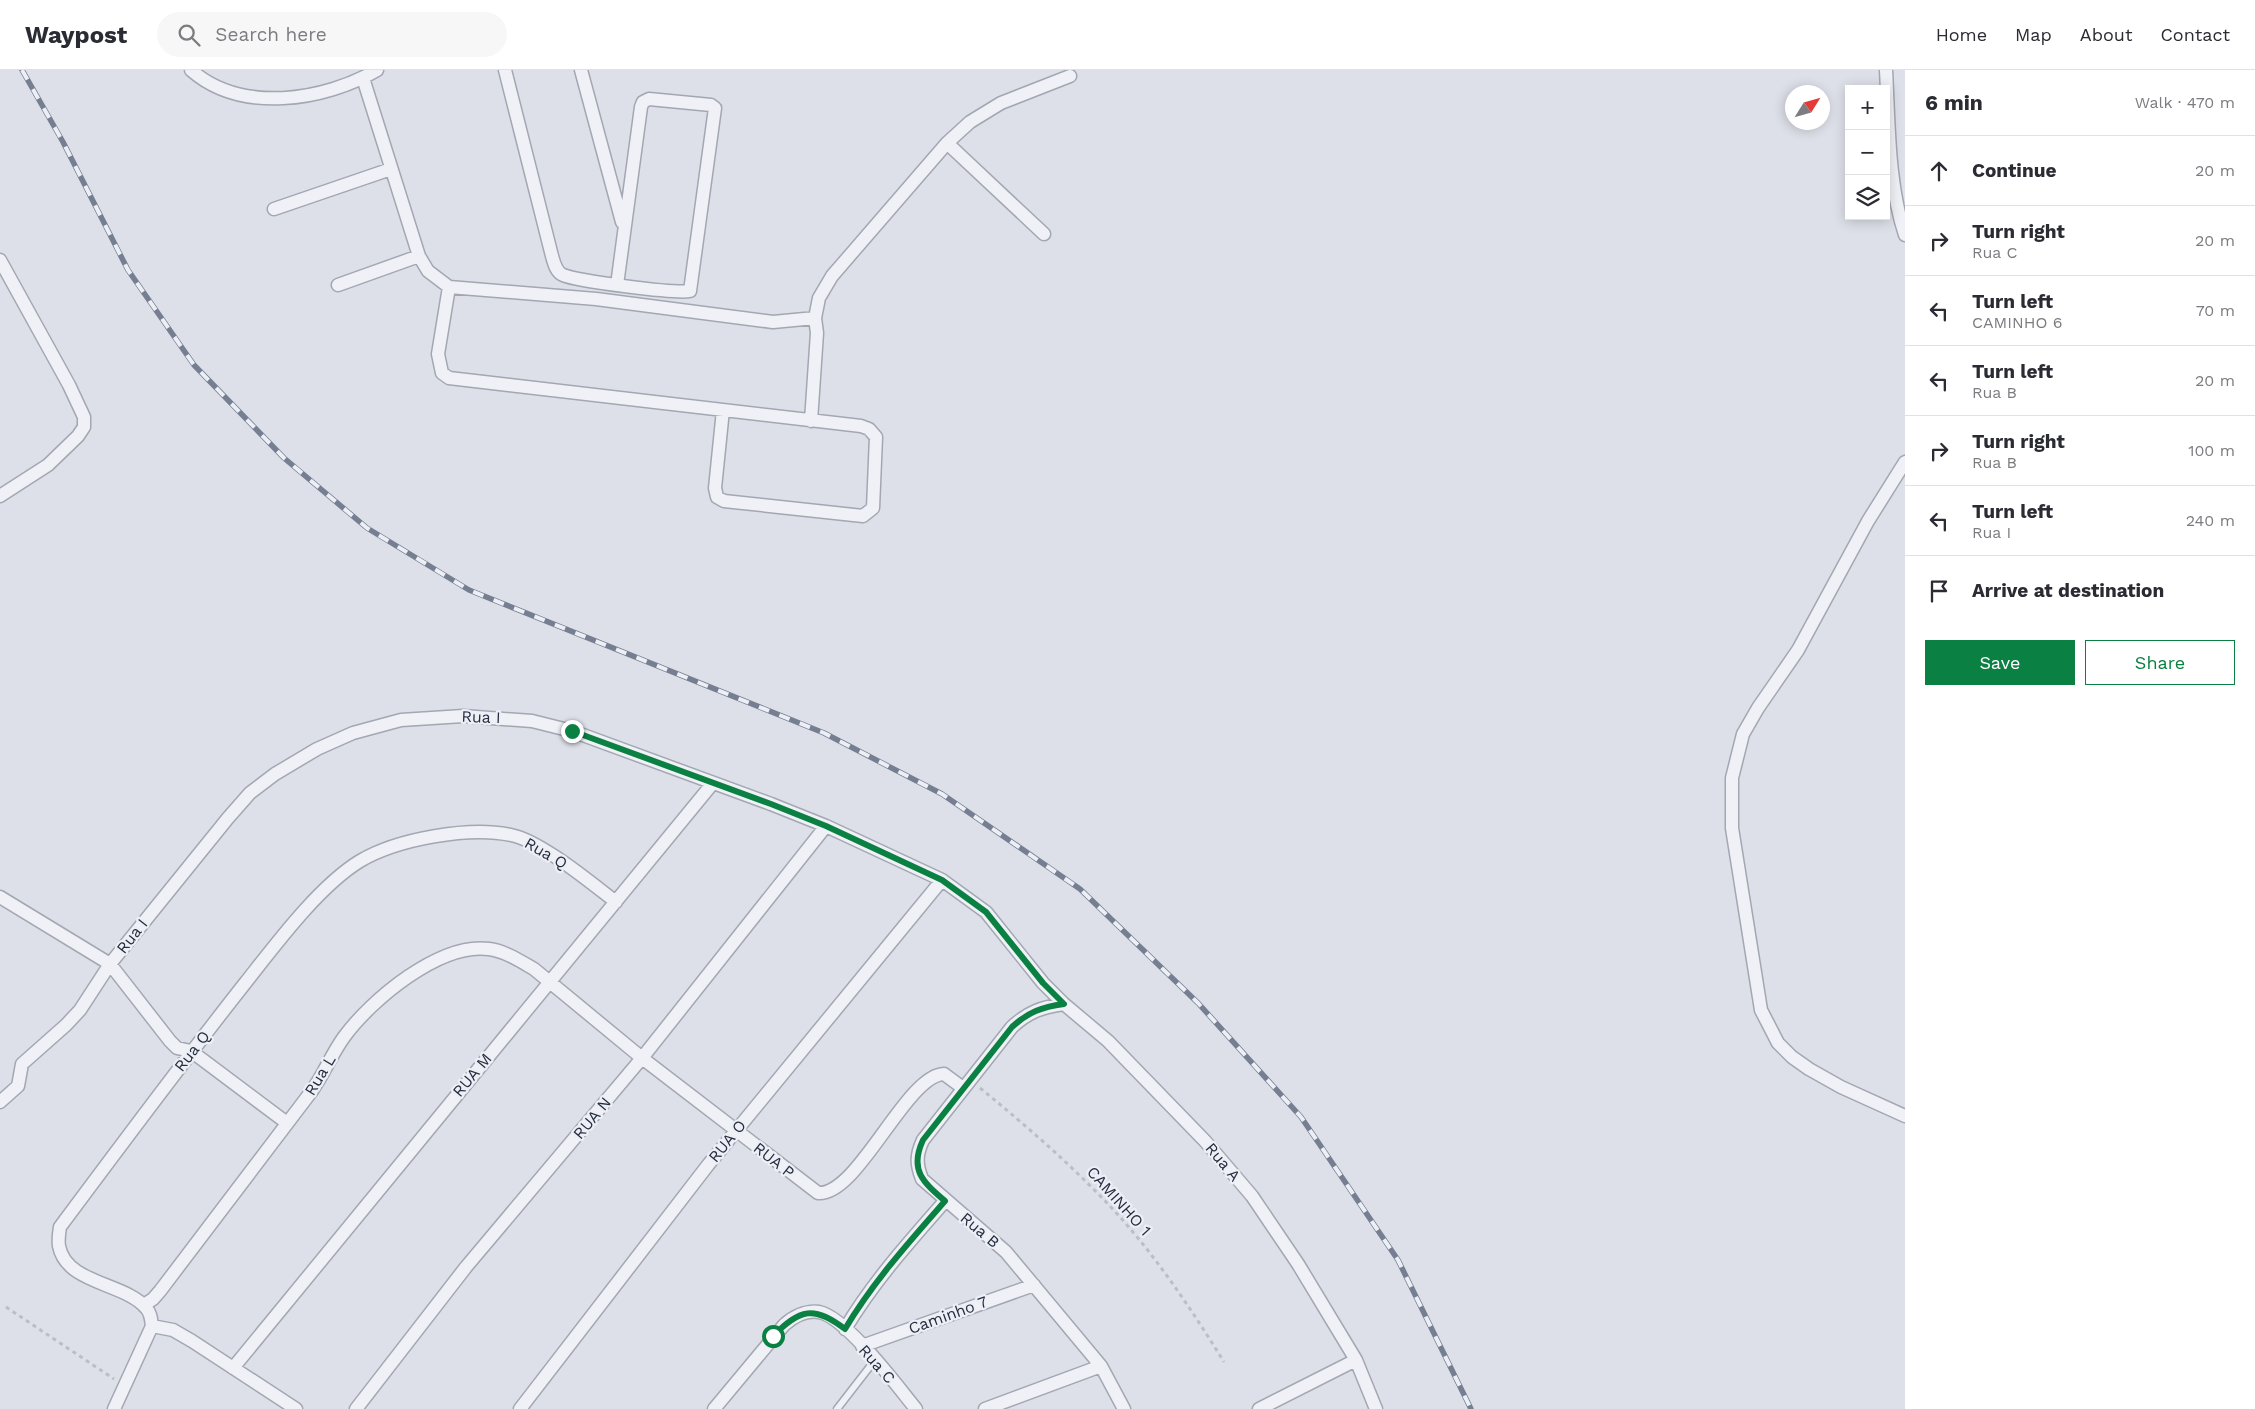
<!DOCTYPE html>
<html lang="en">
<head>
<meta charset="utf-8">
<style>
	:root { --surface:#fff; --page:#f7f7f7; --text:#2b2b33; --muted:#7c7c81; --line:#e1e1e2; --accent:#0b8043 }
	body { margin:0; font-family:"Work Sans",sans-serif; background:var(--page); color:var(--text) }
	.controls { position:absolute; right:15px; top:15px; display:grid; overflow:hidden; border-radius:0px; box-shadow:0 2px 12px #0003 }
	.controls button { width:45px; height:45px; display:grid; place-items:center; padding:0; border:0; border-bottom:1px solid var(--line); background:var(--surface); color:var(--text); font:25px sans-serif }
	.compass { position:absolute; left:1785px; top:15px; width:45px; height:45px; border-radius:50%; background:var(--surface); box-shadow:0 2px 12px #0003; rotate:53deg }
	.stop { position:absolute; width:15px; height:15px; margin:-11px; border:4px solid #0b8043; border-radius:50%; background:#fff }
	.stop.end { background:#0b8043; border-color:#fff; box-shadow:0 1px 5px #0008 }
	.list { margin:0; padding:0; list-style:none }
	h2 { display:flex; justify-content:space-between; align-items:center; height:65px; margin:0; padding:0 20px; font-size:21px }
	h2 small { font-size:16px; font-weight:400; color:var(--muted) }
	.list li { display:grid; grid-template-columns:32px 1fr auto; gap:15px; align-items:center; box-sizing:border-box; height:70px; padding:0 20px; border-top:1px solid var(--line) }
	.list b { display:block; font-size:19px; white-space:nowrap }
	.list p { margin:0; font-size:16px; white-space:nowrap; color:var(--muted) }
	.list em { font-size:16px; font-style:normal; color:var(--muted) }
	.actions { display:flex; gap:10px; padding:15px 20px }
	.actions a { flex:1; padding:11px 0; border:1px solid var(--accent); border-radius:0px; text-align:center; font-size:18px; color:var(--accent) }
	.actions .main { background:var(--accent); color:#fff }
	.icon { flex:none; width:28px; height:28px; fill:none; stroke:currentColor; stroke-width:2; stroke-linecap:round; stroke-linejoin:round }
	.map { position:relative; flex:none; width:1905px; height:1339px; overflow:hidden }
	header { display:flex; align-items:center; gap:30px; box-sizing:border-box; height:70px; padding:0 25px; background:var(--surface); border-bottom:1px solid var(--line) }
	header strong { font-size:24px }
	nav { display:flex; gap:28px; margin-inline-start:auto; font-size:18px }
	.search { width:350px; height:45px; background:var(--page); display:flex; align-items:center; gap:12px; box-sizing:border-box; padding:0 18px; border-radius:28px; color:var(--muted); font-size:19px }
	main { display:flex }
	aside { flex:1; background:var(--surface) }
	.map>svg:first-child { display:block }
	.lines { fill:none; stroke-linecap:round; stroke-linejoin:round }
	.lane-casing { stroke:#a2a7b2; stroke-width:9 }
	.street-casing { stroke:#a2a7b2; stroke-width:15 }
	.path { stroke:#bbbec6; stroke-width:3; stroke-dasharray:4 4; stroke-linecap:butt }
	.lane { stroke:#f0f1f6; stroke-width:6 }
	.street { stroke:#f0f1f6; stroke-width:12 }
	.rail-casing { stroke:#767f92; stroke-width:5.5 }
	.rail { stroke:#eceff5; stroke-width:4; stroke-dasharray:11; stroke-linecap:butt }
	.route { stroke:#0b8043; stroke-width:6 }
	.labels { text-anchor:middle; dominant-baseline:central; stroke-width:4.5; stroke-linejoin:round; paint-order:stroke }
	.street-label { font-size:16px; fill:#262d3f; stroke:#eceff5 }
</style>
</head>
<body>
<header>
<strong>Waypost</strong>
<div class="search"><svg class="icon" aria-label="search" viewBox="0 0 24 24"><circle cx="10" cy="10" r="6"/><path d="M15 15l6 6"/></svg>Search here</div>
<nav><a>Home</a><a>Map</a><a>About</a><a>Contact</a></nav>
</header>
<main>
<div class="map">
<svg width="1905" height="1339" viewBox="0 0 1905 1339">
	<rect width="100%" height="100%" fill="#dde0e8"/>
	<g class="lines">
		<g class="lane-casing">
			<path id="lane" d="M837,1339L875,1290"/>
		</g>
		<g class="street-casing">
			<path id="street" d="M191,0C241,44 324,31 377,0
				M505,0L552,186C554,193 556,202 563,205C577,211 676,224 690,221L715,38L711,35L649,29L643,32L641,37L617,215
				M581,0L622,152
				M1886,0C1889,55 1888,113 1905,165
				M363,8L419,186L428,201L449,217L596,229L773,252L815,248L819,228L832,206L947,73L970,52L1001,33L1070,6
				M947,73L1044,164
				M274,139L391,99
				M0,190L69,315L84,347V357L78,366L48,395L0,426
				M338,215L419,186
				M449,217L438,284L442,303L449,308L861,356L869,359L876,367L873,438L863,446L724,431L717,427L715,418L723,340
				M811,351L817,263L815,248
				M1905,392L1868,451L1798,580L1758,638L1743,664L1732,708V758L1761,940L1778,973L1792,987L1809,999L1841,1017L1905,1046
				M0,827L110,894L170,971L177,978L191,981L287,1053
				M1064,934C1042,937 1028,942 1012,957L923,1070C916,1085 916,1094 922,1109L1006,1182L1101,1296L1124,1339
				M0,1032L18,1016L22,994L66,955L80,940L110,894L228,748L250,723L275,704L317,679L353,663L401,650L463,646L532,651L572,661L771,734L826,756L942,810L986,842L1043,913L1064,934L1108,971L1205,1071L1252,1126L1298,1194L1356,1290L1376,1339
				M144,1235L153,1229L160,1221L311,1022C324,1004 331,985 344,967C371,930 440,872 489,879C505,881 520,891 534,899L642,988L818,1123C858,1126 906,1005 944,1004L963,1018
				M845,1259C873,1212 909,1172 945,1131
				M862,1276L1034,1215
				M233,1298L713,713
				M114,1339L152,1256
				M296,1339L192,1271L173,1260L152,1256C151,1249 151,1243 146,1238C126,1213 66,1214 59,1176C58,1170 59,1163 60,1157C121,1075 182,993 246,912C276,874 319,816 360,791C397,769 469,756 511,765C541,771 591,813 616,832
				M356,1339L466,1197L642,988L826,756
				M520,1339L708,1095L942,810
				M714,1339L784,1255C793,1247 806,1240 819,1242C846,1247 898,1317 916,1339
				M985,1339L1101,1296
				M1259,1339L1356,1290"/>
		</g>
		<path class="path" d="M980,1018C1024,1054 1067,1091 1107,1133C1152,1180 1190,1237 1224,1292
			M6,1237L114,1309"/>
		<use href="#lane" class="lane"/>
		<use href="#street" class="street"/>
		<g class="rail-casing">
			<path id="rail" d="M22,0L63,72L128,200L194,295L284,388L367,458L469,520L824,663L942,724L1080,819L1198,933L1301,1047L1398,1190L1471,1339"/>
		</g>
		<use href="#rail" class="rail"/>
	</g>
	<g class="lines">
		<path class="route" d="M572,661L771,734L826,756L942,810L986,842L1043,913L1064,934C1042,937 1028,942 1012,957L923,1070C909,1100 923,1112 945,1131C909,1172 873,1212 845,1259C814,1235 800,1239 773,1266"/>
	</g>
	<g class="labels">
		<g class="street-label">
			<text transform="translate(481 647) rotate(2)">Rua I</text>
			<text transform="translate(546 783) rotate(30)">Rua Q</text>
			<text transform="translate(132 866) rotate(-52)">Rua I</text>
			<text transform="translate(192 981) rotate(-52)">Rua Q</text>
			<text transform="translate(320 1005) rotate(-59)">Rua L</text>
			<text transform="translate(472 1005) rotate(-50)">RUA M</text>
			<text transform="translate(592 1048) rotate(-50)">RUA N</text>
			<text transform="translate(727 1071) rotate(-51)">RUA O</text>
			<text transform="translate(774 1090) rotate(38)">RUA P</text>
			<text transform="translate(1223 1092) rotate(50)">Rua A</text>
			<text transform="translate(1119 1131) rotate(48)">CAMINHO 1</text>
			<text transform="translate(980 1160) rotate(40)">Rua B</text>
			<text transform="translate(948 1245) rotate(-20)">Caminho 7</text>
			<text transform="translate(877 1294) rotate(48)">Rua C</text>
		</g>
	</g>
</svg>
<div class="controls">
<button>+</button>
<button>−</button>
<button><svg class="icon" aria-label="layers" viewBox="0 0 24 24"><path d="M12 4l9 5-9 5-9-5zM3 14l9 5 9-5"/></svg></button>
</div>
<svg class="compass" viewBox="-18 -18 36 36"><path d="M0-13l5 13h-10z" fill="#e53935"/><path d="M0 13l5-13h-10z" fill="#7c7c81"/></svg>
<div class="stop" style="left:773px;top:1266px"></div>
<div class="stop end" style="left:572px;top:661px"></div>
</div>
<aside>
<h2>6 min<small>Walk · 470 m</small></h2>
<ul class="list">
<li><svg class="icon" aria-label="ahead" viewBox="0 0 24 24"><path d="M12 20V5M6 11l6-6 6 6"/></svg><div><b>Continue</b></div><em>20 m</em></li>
<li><svg class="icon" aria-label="right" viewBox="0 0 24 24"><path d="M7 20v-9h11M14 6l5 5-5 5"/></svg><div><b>Turn right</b><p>Rua C</p></div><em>20 m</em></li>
<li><svg class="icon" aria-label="left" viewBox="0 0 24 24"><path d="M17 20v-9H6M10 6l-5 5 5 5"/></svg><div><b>Turn left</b><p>CAMINHO 6</p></div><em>70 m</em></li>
<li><svg class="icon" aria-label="left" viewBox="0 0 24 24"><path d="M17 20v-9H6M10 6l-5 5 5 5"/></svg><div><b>Turn left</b><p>Rua B</p></div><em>20 m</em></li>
<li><svg class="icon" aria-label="right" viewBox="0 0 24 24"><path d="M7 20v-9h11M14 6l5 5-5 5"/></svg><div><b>Turn right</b><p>Rua B</p></div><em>100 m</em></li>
<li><svg class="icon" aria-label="left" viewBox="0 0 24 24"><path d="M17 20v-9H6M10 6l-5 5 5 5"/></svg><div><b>Turn left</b><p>Rua I</p></div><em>240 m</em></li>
<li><svg class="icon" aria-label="arrive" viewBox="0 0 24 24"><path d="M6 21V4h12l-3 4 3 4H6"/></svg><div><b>Arrive at destination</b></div></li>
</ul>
<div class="actions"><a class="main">Save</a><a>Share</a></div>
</aside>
</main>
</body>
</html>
